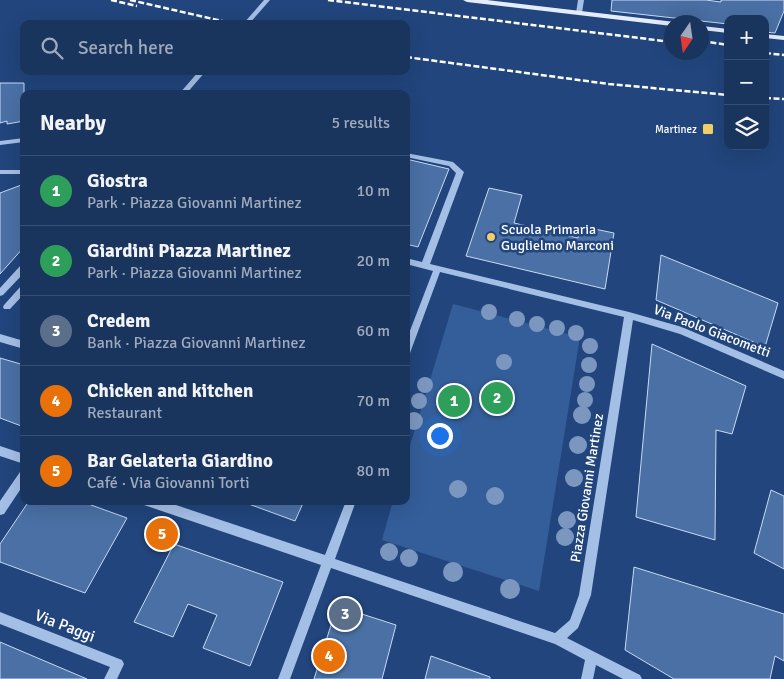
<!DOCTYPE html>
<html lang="en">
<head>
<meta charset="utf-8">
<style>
	:root { --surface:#19345d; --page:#223c63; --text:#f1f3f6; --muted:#9faabc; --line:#374f72; --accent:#f2cf66 }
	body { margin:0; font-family:Signika,sans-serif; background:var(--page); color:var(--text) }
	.controls { position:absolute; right:15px; top:15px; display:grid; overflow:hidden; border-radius:10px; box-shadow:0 5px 20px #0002 }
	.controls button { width:45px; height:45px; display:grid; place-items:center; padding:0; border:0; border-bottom:1px solid var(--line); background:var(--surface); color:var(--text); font:25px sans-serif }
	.compass { position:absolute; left:664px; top:15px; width:45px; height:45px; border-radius:50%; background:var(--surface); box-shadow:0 5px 20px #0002; rotate:193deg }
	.you { position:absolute; left:439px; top:435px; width:18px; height:18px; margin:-12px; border:4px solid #fff; border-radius:50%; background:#1a73e8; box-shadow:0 0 0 8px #1a73e833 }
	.badge { display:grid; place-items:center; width:32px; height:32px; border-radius:50%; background:var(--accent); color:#fff; font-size:16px; font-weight:700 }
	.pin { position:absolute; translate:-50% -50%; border:2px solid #fff; box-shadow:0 1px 5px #0006 }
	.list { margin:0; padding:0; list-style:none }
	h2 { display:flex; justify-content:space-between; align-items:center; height:65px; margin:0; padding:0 20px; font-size:21px }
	h2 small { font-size:16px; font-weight:400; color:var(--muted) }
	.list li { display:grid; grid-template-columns:32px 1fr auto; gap:15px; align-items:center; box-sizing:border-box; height:70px; padding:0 20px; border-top:1px solid var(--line) }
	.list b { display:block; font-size:19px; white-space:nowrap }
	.list p { margin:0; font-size:16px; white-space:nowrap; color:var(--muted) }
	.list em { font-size:16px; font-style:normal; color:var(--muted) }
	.icon { flex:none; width:28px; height:28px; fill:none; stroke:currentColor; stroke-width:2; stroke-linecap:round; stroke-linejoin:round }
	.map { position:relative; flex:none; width:784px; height:679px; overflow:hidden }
	.search { position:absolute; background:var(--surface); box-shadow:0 5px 20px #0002; left:20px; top:20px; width:390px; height:55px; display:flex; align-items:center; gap:12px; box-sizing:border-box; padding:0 18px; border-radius:10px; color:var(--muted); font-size:19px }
	.panel { position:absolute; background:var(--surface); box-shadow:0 5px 20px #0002; left:20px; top:90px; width:390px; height:415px; border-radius:10px }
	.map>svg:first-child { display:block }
	.green { fill:#345e9a }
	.building { fill:#4a70a5; stroke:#c7daf5 }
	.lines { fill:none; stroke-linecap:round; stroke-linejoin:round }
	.minor { fill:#a4bfe6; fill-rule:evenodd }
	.major { fill:#e5edfd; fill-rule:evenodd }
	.rail { stroke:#fff; stroke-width:2.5; stroke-dasharray:6 2.5; stroke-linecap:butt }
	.tree { fill:#7c97bf }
	.poi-dot { fill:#f2cf66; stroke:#21457c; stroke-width:2 }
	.labels { text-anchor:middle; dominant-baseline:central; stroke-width:5; stroke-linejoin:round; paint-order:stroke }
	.far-poi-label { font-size:11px; fill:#fff; stroke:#21457c; text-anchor:end }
	.poi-label { font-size:14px; fill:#fff; stroke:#21457c; text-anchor:start }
	.street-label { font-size:14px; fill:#fff; stroke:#21457c }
	.near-street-label { font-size:16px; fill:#fff; stroke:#21457c }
</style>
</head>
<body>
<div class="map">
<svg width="784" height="679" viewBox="0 0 784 679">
	<rect width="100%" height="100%" fill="#21457c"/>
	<path class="green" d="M453,304L580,337L539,591L382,540L393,501H406V459Z"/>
	<path class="building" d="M612,0H706L721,2V0H784V11L775,33L765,32V19H728V24L611,11Z
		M0,83H24V121L7,124V121L0,123Z
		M406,159L449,169L418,247L406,244Z
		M24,184V247L0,274V193Z
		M489,188L522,195L514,223L578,238L580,226L614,233L605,289L466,256Z
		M661,255L778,303L765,347L656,300Z
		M652,344L746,386L732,434L716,430L715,540L636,517Z
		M0,358L24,365V427L0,418Z
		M771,490L784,496V569L754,553Z
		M29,501H80L127,518L85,593L0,562V544Z
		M247,501H304L295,521L246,503Z
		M174,544L283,582L250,666L203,648L217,615L188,604L173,637L134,622Z
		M634,567L784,614V661L775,656L770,679H674L625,650Z
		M337,606L396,625L382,679H314Z
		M0,642L87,679H0Z
		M431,656L490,677V679H425Z"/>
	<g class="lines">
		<path class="minor" d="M264,0H270L249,24H243Z
			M578,0H584L582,13L579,15L576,13Z
			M199,71H206L186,94H179Z
			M24,138V142L0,145V141Z
			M406,153L453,162L464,172L430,264L629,312L682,327L784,371V379L680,334L633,320L591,595L578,628L567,638L640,675L642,679H623L596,665L593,679H581L585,660L555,644L331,568L290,679H278L321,565L144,505L143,501H164L325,555L346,501H356L335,559L555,633L570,620L579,595L624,317L440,272L410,353L409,356L406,357V341L433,271L406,264V258L422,262L456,173L449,166L406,157Z
			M0,170H24V174H0Z
			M24,264V273L3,295L0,296V288L21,265Z
			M24,285V294L10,309H4L3,307L4,305L21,286Z
			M0,334L24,341V349L0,342Z
			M0,446L24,454V464L0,456Z
			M24,470V484L4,514L0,515V501L20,472Z
			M0,612L122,660L124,664L117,679H104L110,667L0,624Z"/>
		<path class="major" d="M463,0H487L675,22H672V26L467,2Z
			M702,26L728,29V33L702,30Z
			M765,34L784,36V40L765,38Z"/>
		<path class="rail" d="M111,0L137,6
			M130,0L235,24
			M328,0L672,42
			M702,41L728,45
			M765,53L784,55
			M406,57L609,84L728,95
			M765,98L784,99"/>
	</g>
	<g class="tree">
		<circle cx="489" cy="312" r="8"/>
		<circle cx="517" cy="319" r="8"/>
		<circle cx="537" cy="324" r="8"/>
		<circle cx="557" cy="328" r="8"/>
		<circle cx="576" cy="333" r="8"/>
		<circle cx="590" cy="346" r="8"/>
		<circle cx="504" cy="362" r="8"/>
		<circle cx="589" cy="365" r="8"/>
		<circle cx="587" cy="384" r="8"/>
		<circle cx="425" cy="385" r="8"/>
		<circle cx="585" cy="400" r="8"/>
		<circle cx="419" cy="401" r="8"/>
		<circle cx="582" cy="415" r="9"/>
		<circle cx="414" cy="421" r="9"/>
		<circle cx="578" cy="445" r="9"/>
		<circle cx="574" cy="478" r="9"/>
		<circle cx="458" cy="489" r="9"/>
		<circle cx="495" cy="496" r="9"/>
		<circle cx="567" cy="520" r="9"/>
		<circle cx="565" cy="537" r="9"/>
		<circle cx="389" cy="552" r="9"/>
		<circle cx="409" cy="558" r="9"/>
		<circle cx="453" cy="572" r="10"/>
		<circle cx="510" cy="589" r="10"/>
	</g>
	<g class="poi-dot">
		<rect x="702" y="123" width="12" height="12" rx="2.5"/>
		<circle cx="491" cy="237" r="5"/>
	</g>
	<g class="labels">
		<g class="far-poi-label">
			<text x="697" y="129">Martinez</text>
		</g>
		<g class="poi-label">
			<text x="501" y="229">Scuola Primaria<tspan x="501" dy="16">Guglielmo Marconi</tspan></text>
		</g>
		<g class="street-label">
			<text transform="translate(712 331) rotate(21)">Via Paolo Giacometti</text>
			<text transform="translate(587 488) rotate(-81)">Piazza Giovanni Martinez</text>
		</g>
		<g class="near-street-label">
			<text transform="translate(65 626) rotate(21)">Via Paggi</text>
		</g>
	</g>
</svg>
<div class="controls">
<button>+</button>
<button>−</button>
<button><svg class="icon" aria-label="layers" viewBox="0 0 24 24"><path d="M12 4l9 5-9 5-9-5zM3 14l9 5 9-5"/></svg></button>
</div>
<svg class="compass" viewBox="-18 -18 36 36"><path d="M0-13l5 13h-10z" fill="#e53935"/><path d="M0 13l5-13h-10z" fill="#9faabc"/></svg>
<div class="you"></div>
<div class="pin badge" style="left:454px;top:401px;background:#2e9e5b">1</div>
<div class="pin badge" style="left:497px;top:398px;background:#2e9e5b">2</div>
<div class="pin badge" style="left:345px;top:614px;background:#5c6f8a">3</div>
<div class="pin badge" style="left:329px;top:656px;background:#e8710a">4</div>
<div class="pin badge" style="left:162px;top:534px;background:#e8710a">5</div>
<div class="search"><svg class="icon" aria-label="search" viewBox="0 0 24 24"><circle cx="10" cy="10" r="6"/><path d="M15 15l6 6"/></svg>Search here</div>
<section class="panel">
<h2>Nearby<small>5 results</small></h2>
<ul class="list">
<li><span class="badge" style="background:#2e9e5b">1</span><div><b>Giostra</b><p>Park · Piazza Giovanni Martinez</p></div><em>10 m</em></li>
<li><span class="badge" style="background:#2e9e5b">2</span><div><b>Giardini Piazza Martinez</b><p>Park · Piazza Giovanni Martinez</p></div><em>20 m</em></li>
<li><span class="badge" style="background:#5c6f8a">3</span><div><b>Credem</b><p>Bank · Piazza Giovanni Martinez</p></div><em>60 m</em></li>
<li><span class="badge" style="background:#e8710a">4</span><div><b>Chicken and kitchen</b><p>Restaurant</p></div><em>70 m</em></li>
<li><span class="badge" style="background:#e8710a">5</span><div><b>Bar Gelateria Giardino</b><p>Café · Via Giovanni Torti</p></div><em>80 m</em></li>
</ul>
</section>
</div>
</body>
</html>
